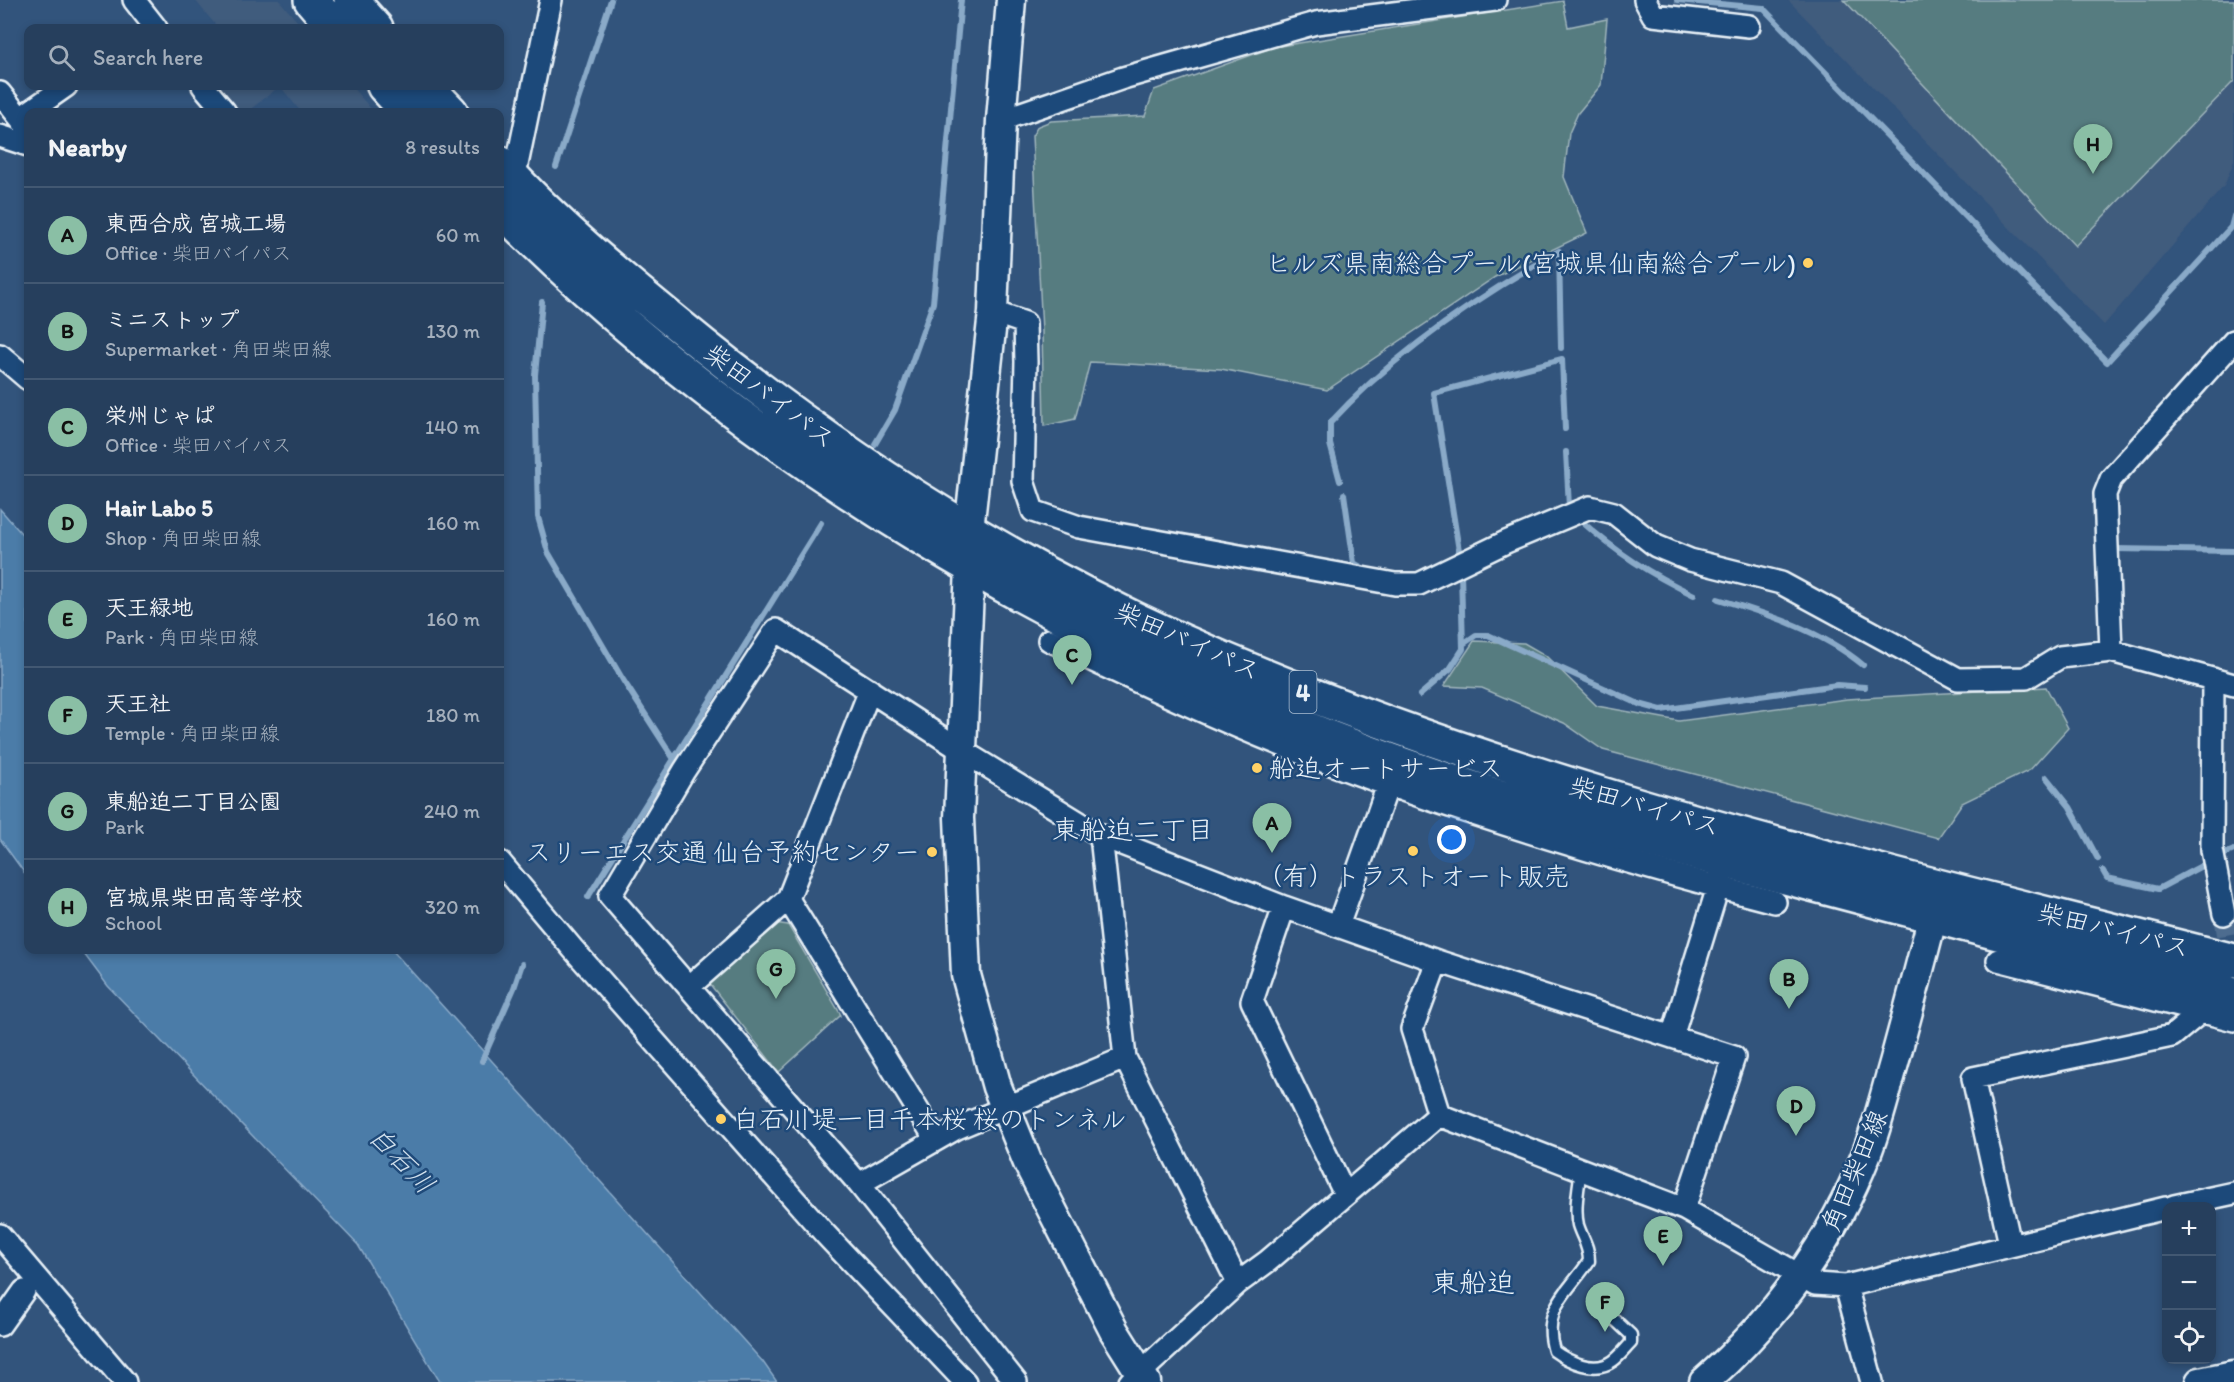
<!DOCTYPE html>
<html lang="en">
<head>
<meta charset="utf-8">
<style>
	:root { --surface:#263f5d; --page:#324a66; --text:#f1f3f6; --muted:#a4afbc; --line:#425872; --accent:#8abfa5 }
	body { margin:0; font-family:Itim,"Klee One",sans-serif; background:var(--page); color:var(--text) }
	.controls { position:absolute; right:18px; bottom:18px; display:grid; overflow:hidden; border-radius:12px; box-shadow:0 3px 9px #0003 }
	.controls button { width:54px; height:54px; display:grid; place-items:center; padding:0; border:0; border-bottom:2px solid var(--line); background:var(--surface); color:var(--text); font:30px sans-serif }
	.you { position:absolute; left:1452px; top:840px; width:21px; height:21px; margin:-15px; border:4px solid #fff; border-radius:50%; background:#1a73e8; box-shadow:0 0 0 9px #1a73e833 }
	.badge { display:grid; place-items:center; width:39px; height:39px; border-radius:50%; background:var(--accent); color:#111; font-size:20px; font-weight:700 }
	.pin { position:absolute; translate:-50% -50px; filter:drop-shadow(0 2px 3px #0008) }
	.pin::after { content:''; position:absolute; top:32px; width:21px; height:18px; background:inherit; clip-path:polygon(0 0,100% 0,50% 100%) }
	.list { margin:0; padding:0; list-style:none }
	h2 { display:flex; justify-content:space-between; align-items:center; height:78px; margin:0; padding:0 24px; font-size:26px }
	h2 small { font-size:20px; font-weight:400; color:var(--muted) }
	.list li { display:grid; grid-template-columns:39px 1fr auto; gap:18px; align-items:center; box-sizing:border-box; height:96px; padding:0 24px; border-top:2px solid var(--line) }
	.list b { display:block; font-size:22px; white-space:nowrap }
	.list p { margin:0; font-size:20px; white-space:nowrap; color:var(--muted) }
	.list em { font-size:20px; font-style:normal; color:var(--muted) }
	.icon { flex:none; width:33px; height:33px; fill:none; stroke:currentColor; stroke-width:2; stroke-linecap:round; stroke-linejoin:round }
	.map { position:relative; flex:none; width:2234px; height:1382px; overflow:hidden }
	.search { position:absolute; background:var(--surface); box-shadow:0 3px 9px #0003; left:24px; top:24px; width:480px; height:66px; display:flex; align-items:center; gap:15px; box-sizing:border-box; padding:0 21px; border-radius:12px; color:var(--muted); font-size:22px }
	.panel { position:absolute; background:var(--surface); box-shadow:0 3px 9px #0003; left:24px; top:108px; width:480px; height:846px; border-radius:12px }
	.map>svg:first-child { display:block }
	.built { fill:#405b7d }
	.green { fill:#577b80; stroke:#a0b6bc; stroke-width:1.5 }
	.water { fill:#4b7ba8; stroke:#8aaac8; stroke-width:1.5 }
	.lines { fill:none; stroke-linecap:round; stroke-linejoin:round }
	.stream { stroke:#8aaac8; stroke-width:6 }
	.street-tunnel { stroke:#4d6c8f; stroke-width:21; stroke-dasharray:21 10; stroke-linecap:butt }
	.lane-casing { stroke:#e8f1f8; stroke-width:15 }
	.street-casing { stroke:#e8f1f8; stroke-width:26 }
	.secondary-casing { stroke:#e8f1f8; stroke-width:33 }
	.highway-casing { stroke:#e8f1f8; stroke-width:38 }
	.lane { stroke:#1f4a7a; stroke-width:10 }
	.street { stroke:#1f4a7a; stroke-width:21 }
	.secondary { stroke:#1f4a7a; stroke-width:28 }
	.highway { stroke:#1f4a7a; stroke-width:33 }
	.poi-dot { fill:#ffd166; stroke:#1f4a7a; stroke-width:2 }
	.labels { text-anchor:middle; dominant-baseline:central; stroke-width:5; stroke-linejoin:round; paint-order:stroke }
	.shield { fill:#1f4a7a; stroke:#acbfd2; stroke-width:1.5 }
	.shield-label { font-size:24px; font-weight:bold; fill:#e8f1f8 }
	.poi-label { font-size:26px; fill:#e8f1f8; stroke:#1f4a7a; text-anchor:end }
	.street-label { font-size:26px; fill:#e8f1f8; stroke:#1f4a7a }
	.neighbourhood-label { font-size:27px; fill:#e8f1f8; stroke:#1f4a7a }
	.water-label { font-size:27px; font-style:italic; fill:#d0dfec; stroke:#1f4a7a }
	.quarter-label { font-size:28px; fill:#e8f1f8; stroke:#1f4a7a }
</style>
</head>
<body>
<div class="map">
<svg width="2234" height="1382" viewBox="0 0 2234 1382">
	<rect width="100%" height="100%" fill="#32547c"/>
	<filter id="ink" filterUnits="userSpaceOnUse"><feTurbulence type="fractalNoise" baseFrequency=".0167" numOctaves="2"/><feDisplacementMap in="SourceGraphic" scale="12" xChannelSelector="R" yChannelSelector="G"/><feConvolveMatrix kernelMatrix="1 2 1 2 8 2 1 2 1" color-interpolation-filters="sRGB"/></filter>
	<g filter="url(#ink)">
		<path class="built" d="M195,0H279L303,28H218Z
			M1788,0H2234V161L2224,186L2104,325Z
			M214,86H351L374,112H301L280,86L247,112H236Z"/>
		<path class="green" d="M1844,0H2234V81L2075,246Z
			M1563,1L1568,27L1607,19L1601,85L1578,113L1569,133L1564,177L1587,233L1495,277L1327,390L1221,369L1090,362L1075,419L1044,426L1042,331L1032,136L1038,126L1051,121L1145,116L1154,90L1274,47Z
			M1474,641L1524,643L1545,655L1597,706L1679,721L1847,699L2046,687L2068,728L2030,770L1962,803L1938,838L1603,750L1564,723L1482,688L1444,686Z
			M774,923L788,925L841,1015L779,1072L709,983Z"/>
		<path class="water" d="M0,509L28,541V878L0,839Z
			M81,950H392L763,1362L777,1382H440L358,1245L108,986Z"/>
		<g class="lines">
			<path class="stream" d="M1677,0L1763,8L2107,362L2231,227L2234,216
				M556,167L611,0
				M542,302L535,375L538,517L548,552L623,680L674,759
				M875,444L895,410L933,303L961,0
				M1566,452L1569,507
				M1340,481L1330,444V423C1394,353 1477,297 1559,251L1561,348
				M1344,494L1354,563L1363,568
				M1575,521L1580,520C1617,553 1650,574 1694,595
				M2116,549L2234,551
				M1456,559L1460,557L1434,393L1562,359L1565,429
				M1718,599C1768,614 1822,631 1863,665
				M1463,644L1476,635H1488L1639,704L1661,710L1837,685L1865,687
				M1420,695L1450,669L1463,649L1461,572
				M2046,777L2070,807L2098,859
				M2220,856L2234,850
				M2103,871L2107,878L2158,889L2207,863
				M588,897L821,523
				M482,1061L514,988L522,964"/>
			<path class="street-tunnel" d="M2224,914L2234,971"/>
			<g class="lane-casing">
				<path id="lane" d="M1581,1168C1579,1186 1574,1208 1578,1225C1582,1238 1589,1246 1589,1261C1568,1293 1541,1308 1554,1351C1569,1362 1595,1374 1613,1361C1620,1356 1625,1349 1631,1343V1335L1615,1320"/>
			</g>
			<g class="street-casing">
				<path id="street" d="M134,0L156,28
					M1645,0L1653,15L1749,26
					M203,86L225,112
					M0,93L28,128
					M29,112L66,86
					M1001,120L1123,78L1316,23L1495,0
					M0,136L28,145
					M514,179L551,0
					M993,312L1025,323L1026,362L1023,481L1033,511L1079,527L1395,584H1419L1506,542L1590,507L1614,513L1656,546L1690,560L1781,583L1958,679L2026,678L2060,657L2111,651L2234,685
					M0,355L28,379
					M1049,640C1130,678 1211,717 1294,750C1451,811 1613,860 1775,902
					M2111,651L2105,494L2111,479L2234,341
					M2213,679L2212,850L2224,914
					M1101,836L1284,907L1252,1001L1345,1194
					M500,862L573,949L826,1235L965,1382
					M788,899L935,1138
					M1284,907L1437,961L1412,1029L1439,1115
					M1338,926L1388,785
					M1998,960L2234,1020
					M690,986L788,899L870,690
					M1672,1037L1722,874
					M859,1184L957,1128L1125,1058
					M2174,1206L2234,1193
					M1684,1209L1815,1284L1846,1286L2166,1208
					M0,1235L125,1382
					M2010,1244L1973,1078L2172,1036L2201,1012L2207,988
					M1846,1286L1872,1382
					M0,1325L24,1291
					M1016,1382L859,1184L610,896L684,771L776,630L961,750L1101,836L1125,1058L1238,1283
					M1130,1382L1238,1283L1268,1261L1439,1115L1684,1209L1734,1057L1437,961"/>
			</g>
			<g class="secondary-casing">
				<path id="secondary" d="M1011,0L1001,120L993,312L969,530L970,567L959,818L966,975L997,1087L1028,1163L1114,1331L1146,1382
					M1704,1382C1774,1321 1832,1242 1866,1155C1878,1125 1885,1094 1894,1063C1909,1008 1924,952 1938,896
					M2200,1382L2234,1375"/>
			</g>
			<g class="highway-casing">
				<path id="highway" d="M311,0L335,28
					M351,0L376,28
					M384,86L408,112
					M426,86L451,112
					M500,163C560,230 633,288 703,345C849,462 1011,564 1182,641C1518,791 1879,870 2234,961
					M500,208C751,461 1066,645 1401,764C1511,803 1624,834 1736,864C1902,909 2068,951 2234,995"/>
			</g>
			<use href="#lane" class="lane"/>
			<use href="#street" class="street"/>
			<use href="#secondary" class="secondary"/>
			<use href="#highway" class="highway"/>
		</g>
	</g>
	<g class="poi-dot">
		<circle cx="1808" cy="263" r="6"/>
		<circle cx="1257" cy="768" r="6"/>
		<circle cx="1413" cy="851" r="6"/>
		<circle cx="932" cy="852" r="6"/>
		<circle cx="721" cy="1119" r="6"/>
	</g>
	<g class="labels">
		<rect class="shield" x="1289.5" y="671" width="27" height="42" rx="4.5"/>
		<g class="shield-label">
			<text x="1303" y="692">4</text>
		</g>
		<g class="poi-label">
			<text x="1796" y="263">ヒルズ県南総合プール(宮城県仙南総合プール)</text>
			<text x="1269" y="768" text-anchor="start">船迫オートサービス</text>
			<text x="920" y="852">スリーエス交通 仙台予約センター</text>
			<text x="1413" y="876" text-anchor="middle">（有）トラストオート販売</text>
			<text x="733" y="1119" text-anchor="start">白石川堤一目千本桜 桜のトンネル</text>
		</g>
		<g class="street-label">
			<text transform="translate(770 396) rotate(37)">柴田バイパス</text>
			<text transform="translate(1188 641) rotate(24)">柴田バイパス</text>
			<text transform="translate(1645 806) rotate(16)">柴田バイパス</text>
			<text transform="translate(2114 930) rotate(14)">柴田バイパス</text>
			<text transform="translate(1854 1171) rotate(-67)">角田柴田線</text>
		</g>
		<g class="neighbourhood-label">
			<text x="1133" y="829">東船迫二丁目</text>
		</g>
		<g class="water-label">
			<text transform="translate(402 1160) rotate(46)">白石川</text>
		</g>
		<g class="quarter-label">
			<text x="1473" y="1282">東船迫</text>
		</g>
	</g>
</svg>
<div class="controls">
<button>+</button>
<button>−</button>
<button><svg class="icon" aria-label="locate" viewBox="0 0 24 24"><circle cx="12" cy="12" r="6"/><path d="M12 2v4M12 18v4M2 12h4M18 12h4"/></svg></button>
</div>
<div class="you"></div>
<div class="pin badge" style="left:1272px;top:853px">A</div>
<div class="pin badge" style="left:1789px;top:1009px">B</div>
<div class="pin badge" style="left:1072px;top:685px">C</div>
<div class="pin badge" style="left:1796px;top:1136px">D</div>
<div class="pin badge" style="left:1663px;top:1266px">E</div>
<div class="pin badge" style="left:1605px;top:1332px">F</div>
<div class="pin badge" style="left:776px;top:999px">G</div>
<div class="pin badge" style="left:2093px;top:174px">H</div>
<div class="search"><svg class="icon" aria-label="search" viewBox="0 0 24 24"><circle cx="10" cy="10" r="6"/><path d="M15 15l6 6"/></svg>Search here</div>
<section class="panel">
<h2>Nearby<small>8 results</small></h2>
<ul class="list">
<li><span class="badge">A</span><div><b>東西合成 宮城工場</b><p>Office · 柴田バイパス</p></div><em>60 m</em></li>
<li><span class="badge">B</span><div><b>ミニストップ</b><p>Supermarket · 角田柴田線</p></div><em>130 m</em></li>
<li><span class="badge">C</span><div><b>栄州じゃぱ</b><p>Office · 柴田バイパス</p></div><em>140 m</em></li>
<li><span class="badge">D</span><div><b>Hair Labo 5</b><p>Shop · 角田柴田線</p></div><em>160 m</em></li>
<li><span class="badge">E</span><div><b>天王緑地</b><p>Park · 角田柴田線</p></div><em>160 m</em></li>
<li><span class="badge">F</span><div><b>天王社</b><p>Temple · 角田柴田線</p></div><em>180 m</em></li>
<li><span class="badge">G</span><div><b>東船迫二丁目公園</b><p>Park</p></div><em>240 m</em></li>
<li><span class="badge">H</span><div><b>宮城県柴田高等学校</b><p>School</p></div><em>320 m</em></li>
</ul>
</section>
</div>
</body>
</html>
